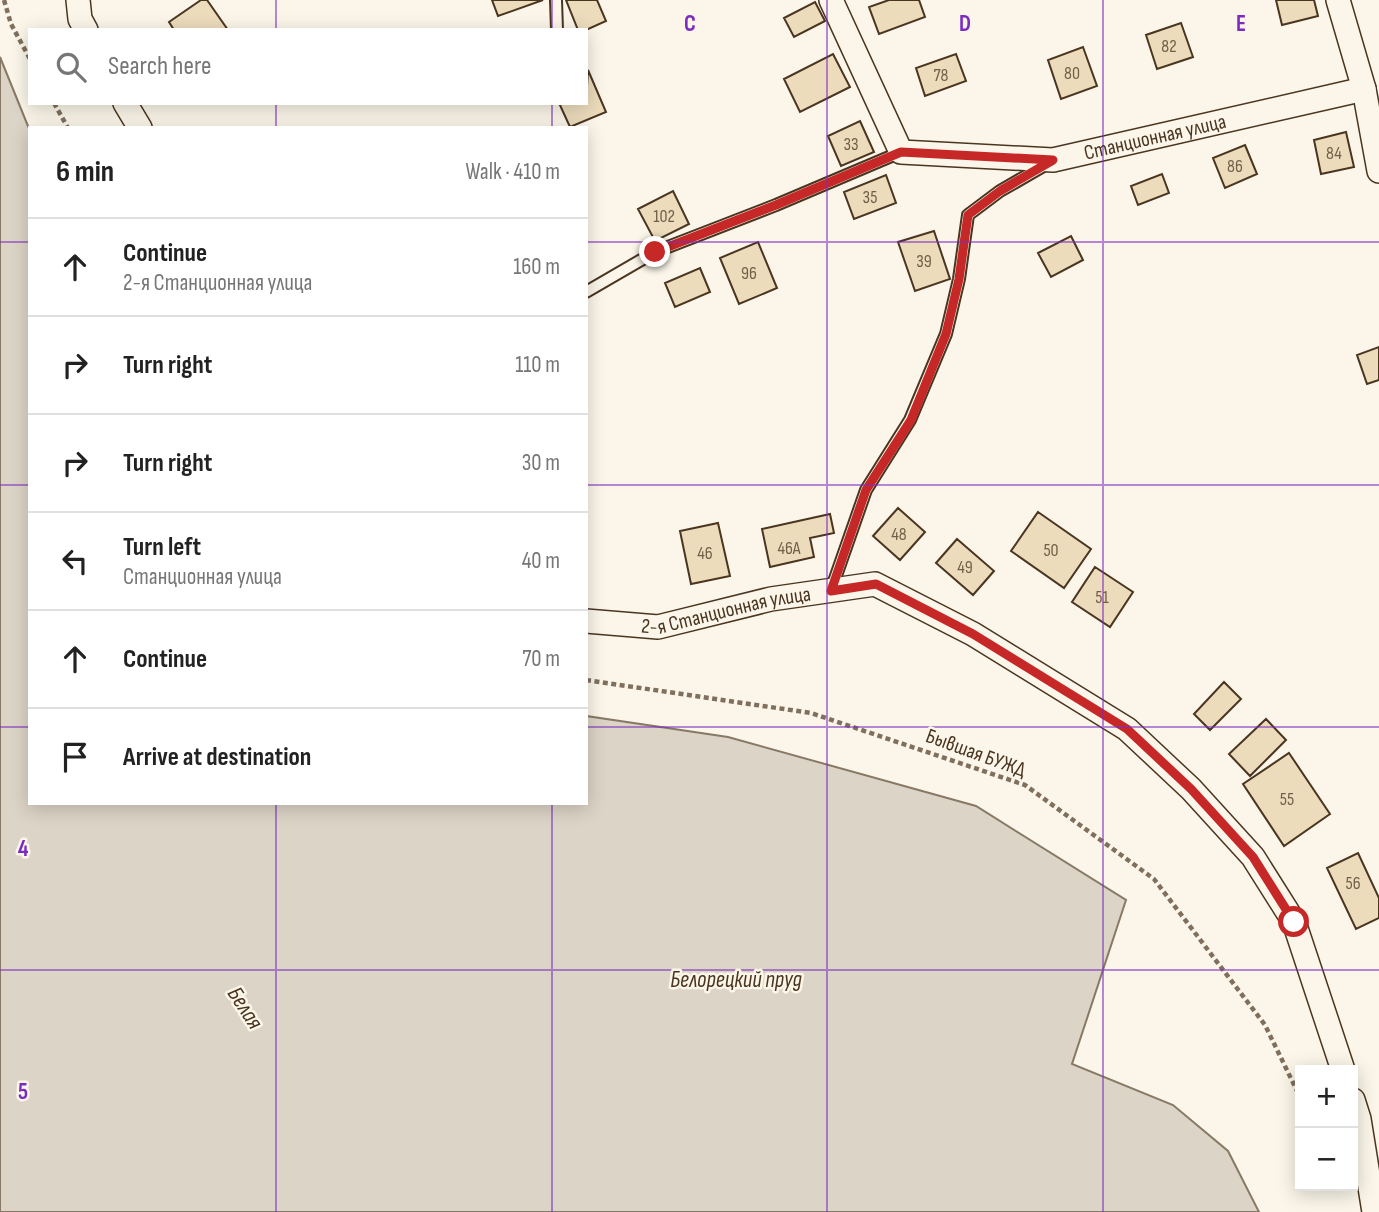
<!DOCTYPE html>
<html lang="en">
<head>
<meta charset="utf-8">
<style>
	:root { --surface:#fff; --page:#f6f6f6; --text:#222; --muted:#767676; --line:#e0e0e0 }
	body { margin:0; font-family:"Sofia Sans Condensed",sans-serif; background:var(--page); color:var(--text) }
	.controls { position:absolute; right:21px; bottom:21px; display:grid; overflow:hidden; border-radius:0px; box-shadow:0 4px 18px #0003 }
	.controls button { width:63px; height:63px; display:grid; place-items:center; padding:0; border:0; border-bottom:2px solid var(--line); background:var(--surface); color:var(--text); font:35px sans-serif }
	.stop { position:absolute; width:21px; height:21px; margin:-16px; border:5px solid #c62828; border-radius:50%; background:#fff }
	.stop.end { background:#c62828; border-color:#fff; box-shadow:0 2px 7px #0008 }
	.list { margin:0; padding:0; list-style:none }
	h2 { display:flex; justify-content:space-between; align-items:center; height:91px; margin:0; padding:0 28px; font-size:30px }
	h2 small { font-size:23px; font-weight:400; color:var(--muted) }
	.list li { display:grid; grid-template-columns:46px 1fr auto; gap:21px; align-items:center; box-sizing:border-box; height:98px; padding:0 28px; border-top:2px solid var(--line) }
	.list b { display:block; font-size:26px; white-space:nowrap }
	.list p { margin:0; font-size:23px; white-space:nowrap; color:var(--muted) }
	.list em { font-size:23px; font-style:normal; color:var(--muted) }
	.icon { flex:none; width:38px; height:38px; fill:none; stroke:currentColor; stroke-width:2; stroke-linecap:round; stroke-linejoin:round }
	.map { position:relative; flex:none; width:1379px; height:1212px; overflow:hidden }
	.search { position:absolute; background:var(--surface); box-shadow:0 4px 18px #0003; left:28px; top:28px; width:560px; height:77px; display:flex; align-items:center; gap:18px; box-sizing:border-box; padding:0 24px; border-radius:0px; color:var(--muted); font-size:26px }
	.panel { position:absolute; background:var(--surface); box-shadow:0 4px 18px #0003; left:28px; top:126px; width:560px; height:679px; border-radius:0px }
	.map>svg:first-child { display:block }
	.water { fill:#dcd4c6; stroke:#887966; stroke-width:2 }
	.building { fill:#ecdcbc; stroke:#4a3520; stroke-width:2 }
	.lines { fill:none; stroke-linecap:round; stroke-linejoin:round }
	.service-casing { stroke:#4a3520; stroke-width:14 }
	.minor-casing { stroke:#4a3520; stroke-width:26 }
	.path { stroke:#7f6f5c; stroke-width:4.5; stroke-dasharray:5 3.5; stroke-linecap:butt }
	.service { stroke:#fbf6e9; stroke-width:10 }
	.minor { stroke:#fbf6e9; stroke-width:23 }
	.route { stroke:#c62828; stroke-width:9 }
	.grid { fill:none; stroke:#7b2cbf; stroke-width:2; stroke-opacity:0.55 }
	.labels { text-anchor:middle; dominant-baseline:central; stroke-width:5; stroke-linejoin:round; paint-order:stroke }
	.number-label { font-size:18px; fill:#725f47 }
	.street-label { font-size:21px; fill:#4a3520; stroke:#fbf6e9 }
	.water-label { font-size:23px; font-style:italic; fill:#4a3520; stroke:#fbf6e9 }
	.grid-label { font-size:23px; text-anchor:middle; font-weight:bold; fill:#7b2cbf; stroke:#fbf6e9; stroke-width:5; stroke-linejoin:round; paint-order:stroke }
</style>
</head>
<body>
<div class="map">
<svg width="1379" height="1212" viewBox="0 0 1379 1212">
	<rect width="100%" height="100%" fill="#fbf6e9"/>
	<path class="water" d="M0,57L30,131V803H586V716L728,737L976,806L1126,900L1072,1064L1173,1105L1228,1151L1259,1212H0Z"/>
	<path class="building" d="M201,0H207L228,30H174L169,22Z
		M492,0H543L498,16Z
		M566,0H597L606,21L586,30H578Z
		M889,0H919L925,17L879,34L869,7Z
		M1276,0H1314L1318,16L1282,25Z
		M815,2L825,21L794,37L784,18Z
		M1181,23L1193,57L1157,69L1146,35Z
		M1083,47L1097,86L1061,99L1048,60Z
		M833,54L850,87L800,112L784,79Z
		M956,54L966,81L925,96L916,68Z
		M588,70L606,112L570,127L559,103H586Z
		M860,121L874,152L841,166L828,136Z
		M1346,132L1354,167L1321,174L1314,140Z
		M1245,145L1257,174L1225,188L1213,158Z
		M1162,174L1169,193L1138,205L1131,186Z
		M886,175L896,203L854,219L844,192Z
		M673,191L689,224L655,241L638,209Z
		M934,231L950,279L915,291L898,242Z
		M1071,236L1083,260L1051,277L1038,253Z
		M758,242L777,288L739,304L720,258Z
		M700,268L710,292L675,307L665,283Z
		M1379,347V380L1367,384L1357,355Z
		M898,508L925,532L900,560L873,536Z
		M1038,512L1091,549L1064,588L1011,551Z
		M830,514L834,533L810,538L814,557L770,567L762,529Z
		M718,523L730,576L691,584L680,531Z
		M957,539L994,571L973,595L936,563Z
		M1095,567L1133,592L1110,627L1072,602Z
		M1224,682L1241,699L1210,730L1194,714Z
		M1266,719L1286,740L1250,776L1229,754Z
		M1289,753L1330,814L1284,846L1243,784Z
		M1358,853L1379,898V918L1356,929L1327,868Z"/>
	<g class="lines">
		<g class="service-casing">
			<path id="service" d="M556,0L557,30
				M586,292L655,252L776,205L901,152
				M831,590L866,490L910,420L946,334L959,279L968,215L1000,191L1047,164"/>
		</g>
		<g class="minor-casing">
			<g id="minor">
				<path d="M78,0L80,19L86,30"/>
				<path id="s1" d="M831,0L901,152L1053,160L1364,89"/>
				<path d="M1338,0L1364,89L1379,171"/>
				<path d="M125,103L140,128"/>
				<path id="s2" d="M586,621L658,627L771,599L875,584L973,634L1127,729L1191,789L1253,857L1294,922L1343,1070"/>
				<path d="M1353,1100L1359,1119L1374,1212"/>
			</g>
		</g>
		<path class="path" d="M4,0L11,24L30,59
			M54,103L68,128
			M586,680L811,713L1025,785L1154,879L1265,1025L1300,1097"/>
		<use href="#service" class="service"/>
		<use href="#minor" class="minor"/>
	</g>
	<g class="lines">
		<path class="route" d="M655,252L776,205L901,152L1053,160L1000,191L968,215L959,279L946,334L911,420L866,490L831,591L876,584L973,634L1127,729L1191,789L1253,857L1294,922"/>
	</g>
	<path class="grid" d="M276,0V30M552,0V30M827,0V1212M1103,0V1212M276,103V128M552,103V128M0,242H30M586,242H1379M0,485H30M586,485H1379M0,727H30M586,727H1379M276,803V1212M552,803V1212M0,970H1379"/>
	<g class="labels">
		<g class="number-label">
			<text x="1169" y="46">82</text>
			<text x="1072" y="73">80</text>
			<text x="941" y="75">78</text>
			<text x="851" y="144">33</text>
			<text x="1334" y="153">84</text>
			<text x="1235" y="166">86</text>
			<text x="870" y="197">35</text>
			<text x="664" y="216">102</text>
			<text x="924" y="261">39</text>
			<text x="749" y="273">96</text>
			<text x="899" y="534">48</text>
			<text x="789" y="548">46А</text>
			<text x="1051" y="550">50</text>
			<text x="705" y="553">46</text>
			<text x="965" y="567">49</text>
			<text x="1102" y="597">51</text>
			<text x="1287" y="799">55</text>
			<text x="1353" y="883">56</text>
		</g>
		<g class="street-label">
			<text stroke="none"><textPath href="#s1" startOffset="424">Станционная улица</textPath></text>
			<text stroke="none"><textPath href="#s2" startOffset="142">2-я Станционная улица</textPath></text>
			<text transform="translate(976 753) rotate(20)">Бывшая БУЖД</text>
		</g>
		<g class="water-label">
			<text x="736" y="980">Белорецкий пруд</text>
			<text transform="translate(245 1008) rotate(57)">Белая</text>
		</g>
	</g>
	<g class="grid-label">
		<text x="690" y="31">C</text>
		<text x="965" y="31">D</text>
		<text x="1241" y="31">E</text>
		<text x="23" y="856">4</text>
		<text x="23" y="1099">5</text>
	</g>
</svg>
<div class="controls">
<button>+</button>
<button>−</button>
</div>
<div class="stop" style="left:1294px;top:922px"></div>
<div class="stop end" style="left:655px;top:252px"></div>
<div class="search"><svg class="icon" aria-label="search" viewBox="0 0 24 24"><circle cx="10" cy="10" r="6"/><path d="M15 15l6 6"/></svg>Search here</div>
<section class="panel">
<h2>6 min<small>Walk · 410 m</small></h2>
<ul class="list">
<li><svg class="icon" aria-label="ahead" viewBox="0 0 24 24"><path d="M12 20V5M6 11l6-6 6 6"/></svg><div><b>Continue</b><p>2-я Станционная улица</p></div><em>160 m</em></li>
<li><svg class="icon" aria-label="right" viewBox="0 0 24 24"><path d="M7 20v-9h11M14 6l5 5-5 5"/></svg><div><b>Turn right</b></div><em>110 m</em></li>
<li><svg class="icon" aria-label="right" viewBox="0 0 24 24"><path d="M7 20v-9h11M14 6l5 5-5 5"/></svg><div><b>Turn right</b></div><em>30 m</em></li>
<li><svg class="icon" aria-label="left" viewBox="0 0 24 24"><path d="M17 20v-9H6M10 6l-5 5 5 5"/></svg><div><b>Turn left</b><p>Станционная улица</p></div><em>40 m</em></li>
<li><svg class="icon" aria-label="ahead" viewBox="0 0 24 24"><path d="M12 20V5M6 11l6-6 6 6"/></svg><div><b>Continue</b></div><em>70 m</em></li>
<li><svg class="icon" aria-label="arrive" viewBox="0 0 24 24"><path d="M6 21V4h12l-3 4 3 4H6"/></svg><div><b>Arrive at destination</b></div></li>
</ul>
</section>
</div>
</body>
</html>
